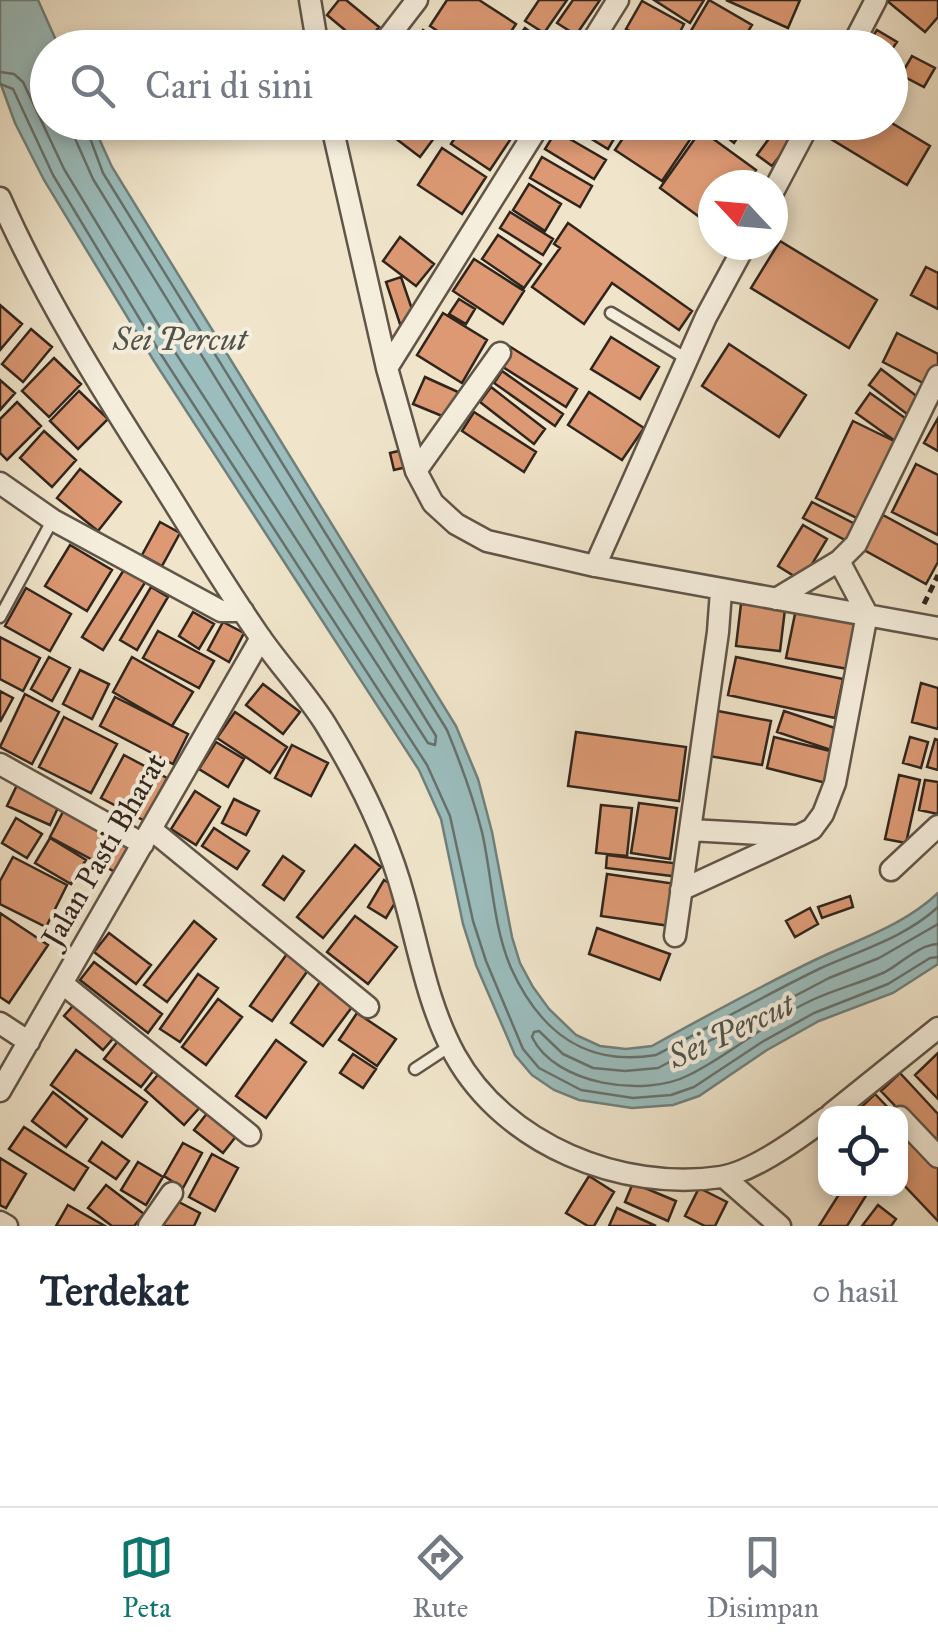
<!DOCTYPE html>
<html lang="id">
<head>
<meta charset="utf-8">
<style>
	:root { --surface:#fff; --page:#f2f2f3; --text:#1f2937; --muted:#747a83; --line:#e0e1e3; --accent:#0f766e }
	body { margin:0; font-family:"IM FELL Great Primer",serif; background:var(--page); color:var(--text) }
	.controls { position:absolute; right:30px; bottom:30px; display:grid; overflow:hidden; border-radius:20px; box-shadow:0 5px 15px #0003 }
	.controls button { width:90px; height:90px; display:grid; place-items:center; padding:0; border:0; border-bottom:2px solid var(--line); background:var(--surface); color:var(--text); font:50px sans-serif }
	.compass { position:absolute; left:698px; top:170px; width:90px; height:90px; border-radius:50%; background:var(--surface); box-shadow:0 5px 15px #0003; rotate:296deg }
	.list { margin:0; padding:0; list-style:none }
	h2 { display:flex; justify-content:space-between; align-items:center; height:130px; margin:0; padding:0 40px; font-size:42px }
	h2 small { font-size:32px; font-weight:400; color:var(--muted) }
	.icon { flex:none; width:55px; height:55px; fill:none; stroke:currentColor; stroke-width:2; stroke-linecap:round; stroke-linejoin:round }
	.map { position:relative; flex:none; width:938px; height:1226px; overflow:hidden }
	.search { position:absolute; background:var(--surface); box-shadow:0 5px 15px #0003; left:30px; right:30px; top:30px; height:110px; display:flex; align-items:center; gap:25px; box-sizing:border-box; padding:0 35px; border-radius:55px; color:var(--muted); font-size:38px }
	.sheet { height:280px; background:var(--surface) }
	nav { display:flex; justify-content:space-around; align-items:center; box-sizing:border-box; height:140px; border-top:2px solid var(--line); background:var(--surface); font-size:28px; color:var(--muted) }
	nav a { display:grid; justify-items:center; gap:5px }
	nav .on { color:var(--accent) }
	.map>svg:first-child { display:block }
	.water { fill:#9bbdbd; stroke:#70807d; stroke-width:2.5 }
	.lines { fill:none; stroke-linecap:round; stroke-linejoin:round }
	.shore { stroke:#66716d; stroke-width:2.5 }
	.building { fill:#dc9974; stroke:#30251d; stroke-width:2.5 }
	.lane-casing { stroke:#605548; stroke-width:15 }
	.street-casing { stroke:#605548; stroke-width:25 }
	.path { stroke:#30251d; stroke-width:5; stroke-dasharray:8 5; stroke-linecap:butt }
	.lane { stroke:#f5eedd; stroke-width:10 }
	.street { stroke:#f5eedd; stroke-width:20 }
	.labels { text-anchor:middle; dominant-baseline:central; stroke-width:8; stroke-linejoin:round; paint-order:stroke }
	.street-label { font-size:30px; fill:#30251d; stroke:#f5eedd }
	.water-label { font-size:32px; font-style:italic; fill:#50534d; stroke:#f5eedd }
</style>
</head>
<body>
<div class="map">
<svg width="938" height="1226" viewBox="0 0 938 1226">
	<rect width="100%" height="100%" fill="#f0e5cb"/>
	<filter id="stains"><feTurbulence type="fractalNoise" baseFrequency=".002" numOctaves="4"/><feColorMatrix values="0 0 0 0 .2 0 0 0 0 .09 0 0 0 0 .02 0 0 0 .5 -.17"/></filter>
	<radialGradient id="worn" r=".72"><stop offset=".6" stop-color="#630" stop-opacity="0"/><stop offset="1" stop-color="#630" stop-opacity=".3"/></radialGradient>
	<path class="water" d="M0,0H38L59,47L48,48V122L92,123L112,167L456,726L478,779L492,832L512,937L520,963L533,987L549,1009L576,1035L600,1046L626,1049L652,1046C706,1016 761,986 817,959C859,939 903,926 938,893V964L893,993L819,1021L767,1050L699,1096L673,1105L632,1108L579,1100L554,1090L532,1075L515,1055L476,965L463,924L441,819L419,770L154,361L44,180L15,123L0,82Z"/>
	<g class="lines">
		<path class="shore" d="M0,72L14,74L23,82L64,169L173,349L428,743L435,745L436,736L93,179L73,134L71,122
			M0,84L13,89L53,175L162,356L427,765L450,816L473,921L486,961L523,1049L539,1068L581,1090L633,1098L671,1095L694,1087L762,1042L814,1013L888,984L930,958L938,957
			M84,122L103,173L447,730C461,764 473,797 482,832C492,876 493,926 511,968C540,1032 585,1067 656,1055C711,1026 765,995 821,968C861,950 906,937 938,907
			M938,924L879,958L829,978L658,1068L625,1071L593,1068L563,1054L539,1031L534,1032L532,1037C555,1085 645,1098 689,1075C730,1055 765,1023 806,1003C831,990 859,984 885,972C902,963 918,945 938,944"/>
	</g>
	<path class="building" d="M339,0H346L379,27L364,46L327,15Z
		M447,0H479L516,24L500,48H463L430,26Z
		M539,0H567L544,33L525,21Z
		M573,0H600L576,35L557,23Z
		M654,0H704L690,23Z
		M709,0L752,25L738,48L682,46Z
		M726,0H800L788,28Z
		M886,0H938V17L925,32Z
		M642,1L684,24L672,48H661L626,29Z
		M525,28L542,41L537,48H510Z
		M423,30L449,48H412Z
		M877,30L897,42L890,52V48H865Z
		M613,32L640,48H604Z
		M912,56L935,68L924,87L901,75Z
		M374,122H446L420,157Z
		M465,122H491L512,137L490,170L451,144Z
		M572,122H624L608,149L570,126Z
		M634,122H702L662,181L615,150Z
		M708,122H748L734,143Z
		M835,122H890L930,146L907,185L826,136Z
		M779,125L794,137L772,166L757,155Z
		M701,130L756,170L745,185H713V227L660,188Z
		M556,131L606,160L594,179L545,149Z
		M442,148L486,177L462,214L418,185Z
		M542,157L592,186L580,207L530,178Z
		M529,184L561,204L545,231L513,210Z
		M510,212L553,239L543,255L500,228Z
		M568,223L692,311L679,330L612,283L584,324L532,287L560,248L554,244Z
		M498,235L541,264L524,288L482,259Z
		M400,237L434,264L416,286L383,261Z
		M780,241L877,300L849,348L751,288Z
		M474,259L524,291L503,324L453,291Z
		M926,267L938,273V309L911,295Z
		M401,277L415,318L400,324L386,282Z
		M459,299L475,309L466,324L449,314Z
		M0,305L22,324L0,350Z
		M443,313L487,340L462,383L417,355Z
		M31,329L52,347L23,382L2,364Z
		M897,333L938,354V367L929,386L883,362Z
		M611,337L659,367L640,399L591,369Z
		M729,344L806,395L779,437L702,386Z
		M509,346L577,389L566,407L498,364Z
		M54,358L81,384L49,417L22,391Z
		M881,369L923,401L911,417L869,385Z
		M502,371L563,414L555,426L494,383Z
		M425,377L458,392L447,418L413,404Z
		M0,380L15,393L0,410Z
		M491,387L545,429L534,444L480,402Z
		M79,391L108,419L78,449L50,421Z
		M589,392L644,428L622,460L568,425Z
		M870,393L912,423L898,443L856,413Z
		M17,402L41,426L7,460L0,453V419Z
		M474,412L536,452L524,472L462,431Z
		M938,418V451L924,443Z
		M853,421L896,442L859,519L816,498Z
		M44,431L76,460L52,487L20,458Z
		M407,449L411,466L394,470L390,453Z
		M916,464L938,475V535L892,512Z
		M80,469L121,502L98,531L57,498Z
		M812,502L855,524L847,541L803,518Z
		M883,515L938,545V562L926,584L864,550Z
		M160,522L180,533L162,566L142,555Z
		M803,525L827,539L802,581L778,566Z
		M70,545L112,570L87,611L45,586Z
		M125,568L146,581L103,650L82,637Z
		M151,587L168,597L137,650L120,640Z
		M26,588L71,614L50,651L5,626Z
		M741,604L785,609L780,651L736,646Z
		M796,609L858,621L848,669L786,658Z
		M193,612L214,624L199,649L179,636Z
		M223,622L244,633L229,662L208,650Z
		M158,631L214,661L199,688L143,658Z
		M0,637L40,658L23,691L0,679Z
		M49,657L70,668L52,701L31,689Z
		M132,657L193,692L172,726L113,692Z
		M736,657L843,679L835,718L728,695Z
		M80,670L109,684L92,719L63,704Z
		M921,683L938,688V729L912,722Z
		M263,684L300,712L283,734L246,705Z
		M0,691L13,698L0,722Z
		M25,694L59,712L32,764L0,747Z
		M115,697L188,734L173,764L100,726Z
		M718,711L771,721L762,765L709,756Z
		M784,711L838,729L831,750L777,732Z
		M235,712L287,747L270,773L217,738Z
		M64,717L117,744L91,793L39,767Z
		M576,732L686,747L679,801L568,786Z
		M774,737L834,752L826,783L767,768Z
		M910,737L928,742L921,768L903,763Z
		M935,739L938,740V770L927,767Z
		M216,742L244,759L228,787L199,769Z
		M292,745L328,763L311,796L275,778Z
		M124,755L167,778L145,821L101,798Z
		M899,775L920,780L906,843L885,839Z
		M925,780L938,782V814L919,810Z
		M19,781L61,801L50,825L7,806Z
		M195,791L220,807L196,845L171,829Z
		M234,799L259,811L246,835L222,823Z
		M639,803L677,808L670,859L631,853Z
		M601,805L632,808L627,856L596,853Z
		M64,810L132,845L117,873L50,837Z
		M16,818L42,834L27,858L2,843Z
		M214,828L249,851L237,869L202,846Z
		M50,838L86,860L71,884L35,863Z
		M355,845L381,867L323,938L297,917Z
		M607,855L681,864L680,877L606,868Z
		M283,856L304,871L284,900L263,885Z
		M13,857L67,885L46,927L0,904V881Z
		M607,874L676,884L670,926L601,916Z
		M384,880L402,891L386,918L368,907Z
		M850,896L853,907L822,918L818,907Z
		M810,908L818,924L795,937L786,921Z
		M0,913L48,945L9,1003L0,997Z
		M355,916L397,947L368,984L327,952Z
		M194,921L216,939L167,1002L144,985Z
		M597,928L670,954L660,980L589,954Z
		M109,933L151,965L136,984L94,952Z
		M289,951L311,966L272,1021L250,1006Z
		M94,962L162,1014L148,1033L80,980Z
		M198,974L218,988L180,1042L160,1029Z
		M322,979L355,1003L323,1046L291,1023Z
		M218,999L242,1017L206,1065L182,1047Z
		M78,1000L117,1034L103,1050L64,1016Z
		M357,1013L396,1039L377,1066L339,1040Z
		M121,1037L158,1065L141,1087L104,1059Z
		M276,1040L306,1062L266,1118L236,1096Z
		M76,1050L147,1102L122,1137L51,1085Z
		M938,1053V1099L915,1075Z
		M353,1054L376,1069L363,1088L340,1073Z
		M162,1070L201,1106L184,1125L145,1090Z
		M900,1073L938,1114V1151L881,1091Z
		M53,1092L87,1119L66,1147L32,1121Z
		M875,1094L894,1114H854Z
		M212,1107L241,1130L223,1153L194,1130Z
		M900,1121L938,1161V1221L900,1181Z
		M24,1127L88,1168L74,1190L9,1149Z
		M102,1142L129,1161L116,1179L89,1161Z
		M183,1143L202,1153L183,1188L164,1176Z
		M212,1154L238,1168L215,1211L189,1197Z
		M0,1158L26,1174L6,1208L0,1205Z
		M138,1162L163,1177L146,1205L121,1190Z
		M589,1176L614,1192L594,1226H588L566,1213Z
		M633,1183L676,1201L668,1221L625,1202Z
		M106,1185L144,1214L134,1226H112L88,1208Z
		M699,1188L727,1202L715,1226H705L685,1216Z
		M843,1188H859L867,1194L847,1226H819Z
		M175,1200L200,1213L194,1226H163Z
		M68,1205L105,1226H56Z
		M878,1205L896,1219L891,1226H862Z
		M617,1208L656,1226H609Z"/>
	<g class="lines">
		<g class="lane-casing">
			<path id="lane" d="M611,313L687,359
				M0,617L52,521
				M415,1069L450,1046"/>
		</g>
		<g class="street-casing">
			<path id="street" d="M310,0L318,48
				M380,48L417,0
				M588,48L618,0
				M851,48L876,0
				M331,122L387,368L416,471L433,503L456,524L487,541L595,566L938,628
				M773,192L810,122
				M0,198C43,295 99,385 156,474C190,528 222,582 258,634C279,665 306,693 326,725C358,777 388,838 404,897C419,950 428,1006 455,1055C505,1145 622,1192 721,1177C752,1172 801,1137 826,1118
				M387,368L541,122
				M416,471L500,353
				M0,483L53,520L221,611H243
				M595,566L706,317L745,245
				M776,599L839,561L856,544L938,376
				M0,764L143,844
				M152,830L368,1007
				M690,830L798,836L812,829L823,814L835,783L867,614L839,561
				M891,870L938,826
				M681,890L796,837
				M675,936L718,632L721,591
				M63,984L250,1135
				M0,1023L29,1042
				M0,1091L261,638
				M831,1114L938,1028
				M900,1117L938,1157
				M724,1177L780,1226
				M0,1222L7,1226
				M149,1226L172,1193"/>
		</g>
		<path class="path" d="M924,604L938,575"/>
		<use href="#lane" class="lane"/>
		<use href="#street" class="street"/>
	</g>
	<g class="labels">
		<g class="street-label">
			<text transform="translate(104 850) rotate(-60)">Jalan Pasti Bharat</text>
		</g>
		<g class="water-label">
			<text x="180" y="339">Sei Percut</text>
			<text transform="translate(731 1031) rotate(-25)">Sei Percut</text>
		</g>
	</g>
	<rect width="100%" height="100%" filter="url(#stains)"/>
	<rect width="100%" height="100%" fill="url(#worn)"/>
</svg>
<div class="controls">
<button><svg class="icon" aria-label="locate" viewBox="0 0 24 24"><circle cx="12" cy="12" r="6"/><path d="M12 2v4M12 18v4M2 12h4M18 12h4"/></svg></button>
</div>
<svg class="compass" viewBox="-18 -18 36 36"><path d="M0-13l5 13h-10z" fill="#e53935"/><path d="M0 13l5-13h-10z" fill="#747a83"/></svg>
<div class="search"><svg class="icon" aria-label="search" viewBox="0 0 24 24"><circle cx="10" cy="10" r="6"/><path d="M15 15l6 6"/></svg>Cari di sini</div>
</div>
<section class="sheet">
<h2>Terdekat<small>0 hasil</small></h2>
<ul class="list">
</ul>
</section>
<nav>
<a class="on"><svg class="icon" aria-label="map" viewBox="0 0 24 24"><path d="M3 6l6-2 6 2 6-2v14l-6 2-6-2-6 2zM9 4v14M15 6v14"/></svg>Peta</a>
<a><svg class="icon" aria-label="directions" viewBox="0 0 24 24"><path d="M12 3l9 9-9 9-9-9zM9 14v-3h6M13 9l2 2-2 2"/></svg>Rute</a>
<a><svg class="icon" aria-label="saved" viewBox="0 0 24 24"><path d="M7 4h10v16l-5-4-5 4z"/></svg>Disimpan</a>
</nav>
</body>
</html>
